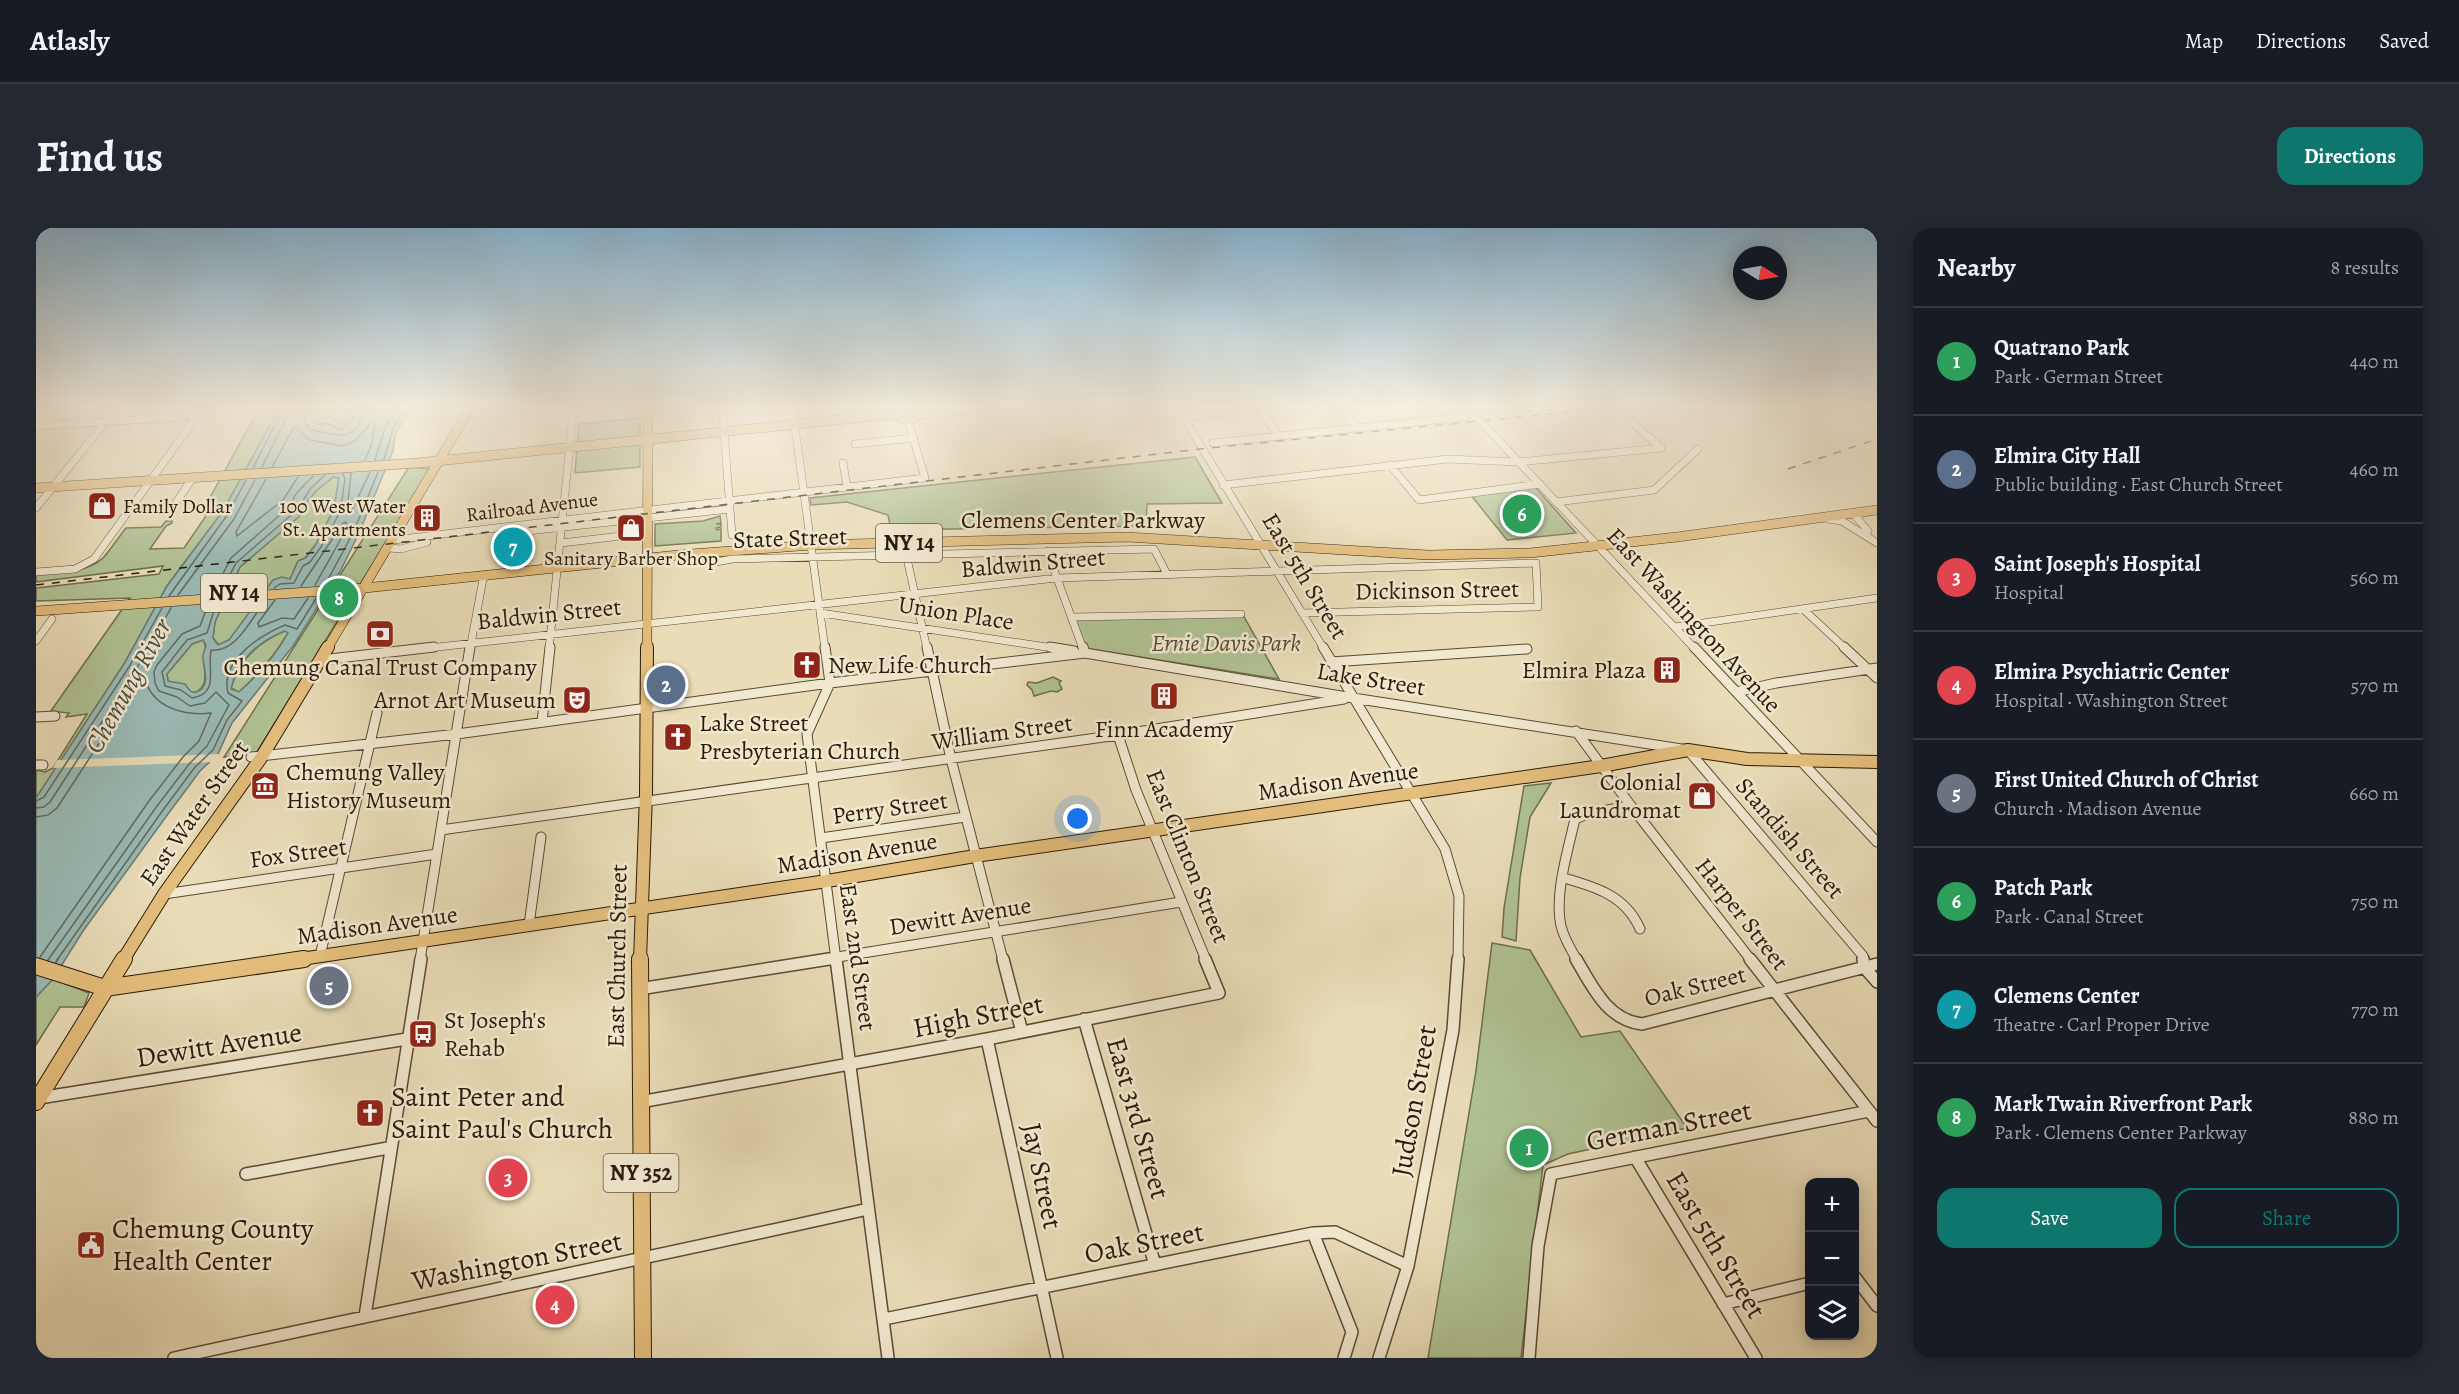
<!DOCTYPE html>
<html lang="en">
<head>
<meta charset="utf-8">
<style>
	:root { --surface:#171b24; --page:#242831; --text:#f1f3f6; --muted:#9ea1a6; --line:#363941; --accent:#0f766e }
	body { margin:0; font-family:Alegreya,serif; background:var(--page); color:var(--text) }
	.controls { position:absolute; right:18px; bottom:18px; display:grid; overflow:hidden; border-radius:12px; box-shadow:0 3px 15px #0003 }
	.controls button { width:54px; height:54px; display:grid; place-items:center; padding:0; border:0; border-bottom:2px solid var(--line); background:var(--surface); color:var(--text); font:30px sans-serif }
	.compass { position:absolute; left:1697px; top:18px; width:54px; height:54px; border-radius:50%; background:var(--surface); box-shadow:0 3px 15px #0003; rotate:101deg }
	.you { position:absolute; left:1042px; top:591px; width:21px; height:21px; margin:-15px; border:4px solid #fff; border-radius:50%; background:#1a73e8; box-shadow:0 0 0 9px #1a73e833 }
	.badge { display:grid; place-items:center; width:39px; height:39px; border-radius:50%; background:var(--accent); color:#fff; font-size:20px; font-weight:700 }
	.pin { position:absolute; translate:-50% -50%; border:3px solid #fff; box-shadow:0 2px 6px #0006 }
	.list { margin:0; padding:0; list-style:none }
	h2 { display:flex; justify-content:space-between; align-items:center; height:78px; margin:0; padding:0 24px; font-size:26px }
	h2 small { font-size:20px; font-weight:400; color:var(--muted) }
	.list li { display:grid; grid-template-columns:39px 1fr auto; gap:18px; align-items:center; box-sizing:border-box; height:108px; padding:0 24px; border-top:2px solid var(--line) }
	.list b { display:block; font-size:22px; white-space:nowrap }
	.list p { margin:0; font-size:20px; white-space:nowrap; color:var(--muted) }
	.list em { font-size:20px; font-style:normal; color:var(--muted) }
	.actions { display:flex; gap:12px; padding:18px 24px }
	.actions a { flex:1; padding:14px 0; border:2px solid var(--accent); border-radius:18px; text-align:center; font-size:21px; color:var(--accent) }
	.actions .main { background:var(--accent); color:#fff }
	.icon { flex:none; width:33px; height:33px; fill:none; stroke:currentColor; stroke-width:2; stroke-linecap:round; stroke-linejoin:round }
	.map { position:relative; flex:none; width:1841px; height:1130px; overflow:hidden; border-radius:18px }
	header { display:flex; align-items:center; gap:36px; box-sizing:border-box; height:84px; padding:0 30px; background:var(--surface); border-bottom:2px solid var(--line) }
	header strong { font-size:28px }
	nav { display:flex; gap:33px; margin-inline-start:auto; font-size:21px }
	.intro { display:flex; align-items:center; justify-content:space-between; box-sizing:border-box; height:144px; padding:0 36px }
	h1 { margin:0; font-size:42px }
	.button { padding:15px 27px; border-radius:18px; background:var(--accent); color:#fff; font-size:21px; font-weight:700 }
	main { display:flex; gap:36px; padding:0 36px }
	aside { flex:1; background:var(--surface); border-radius:18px; box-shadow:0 3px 15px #0003 }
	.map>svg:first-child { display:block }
	.green { fill:#b0c293; stroke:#6e6e4e; stroke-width:1.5 }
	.water { fill:#99bab5; stroke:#6d7a70; stroke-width:1.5; fill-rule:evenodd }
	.pier { fill:#e9dcb7 }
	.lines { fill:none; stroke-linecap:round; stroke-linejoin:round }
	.shore-far1 { stroke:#626a5e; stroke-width:1.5 }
	.shore { stroke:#626a5e; stroke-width:2 }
	.minor-far2-casing { stroke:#5b4a34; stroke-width:8 }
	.minor-far1-casing { stroke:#5b4a34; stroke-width:11 }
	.minor-casing { stroke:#5b4a34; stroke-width:14 }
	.major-far2-casing { stroke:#2c1a08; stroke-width:10 }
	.major-far1-casing { stroke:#2c1a08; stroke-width:14 }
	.major-casing { stroke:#2c1a08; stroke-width:18 }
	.minor-far2 { stroke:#f1e8d0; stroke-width:7 }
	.minor-far1 { stroke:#f1e8d0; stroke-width:9 }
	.minor { stroke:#f1e8d0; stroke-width:11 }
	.major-far2 { stroke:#e4be7c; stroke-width:9 }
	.major-far1 { stroke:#e4be7c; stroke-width:12 }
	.major { stroke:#e4be7c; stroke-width:16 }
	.rail { stroke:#2c1a08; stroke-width:1.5; stroke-dasharray:8 8; stroke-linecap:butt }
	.minor-bridge-casing { stroke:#5b4a34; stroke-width:8; stroke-linecap:butt }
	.minor-bridge { stroke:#f1e8d0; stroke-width:7 }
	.labels { text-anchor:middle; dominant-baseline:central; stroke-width:5; stroke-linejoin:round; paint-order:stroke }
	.far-poi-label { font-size:20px; fill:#2c1a08; stroke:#f1e8d0; text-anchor:start }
	.far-street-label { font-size:20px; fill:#2c1a08; stroke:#f1e8d0 }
	.shield { fill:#f1e8d0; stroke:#675844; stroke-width:1.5 }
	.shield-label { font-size:22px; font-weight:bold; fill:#2c1a08 }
	.street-label { font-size:24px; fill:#2c1a08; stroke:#f1e8d0 }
	.park-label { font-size:24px; font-style:italic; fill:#544c32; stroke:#f1e8d0 }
	.poi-label { font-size:24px; fill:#2c1a08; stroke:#f1e8d0; text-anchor:start }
	.water-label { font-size:26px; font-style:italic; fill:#4d4a3c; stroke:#f1e8d0 }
	.near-street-label { font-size:28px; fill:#2c1a08; stroke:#f1e8d0 }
	.near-poi-label { font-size:28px; fill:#2c1a08; stroke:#f1e8d0; text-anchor:start }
</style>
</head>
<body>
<header>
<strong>Atlasly</strong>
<nav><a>Map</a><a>Directions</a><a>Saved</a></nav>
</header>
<div class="intro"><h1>Find us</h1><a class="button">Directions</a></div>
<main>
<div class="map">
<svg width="1841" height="1130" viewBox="0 0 1841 1130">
	<rect width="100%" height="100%" fill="#e9dcb7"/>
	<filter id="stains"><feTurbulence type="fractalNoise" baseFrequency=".00333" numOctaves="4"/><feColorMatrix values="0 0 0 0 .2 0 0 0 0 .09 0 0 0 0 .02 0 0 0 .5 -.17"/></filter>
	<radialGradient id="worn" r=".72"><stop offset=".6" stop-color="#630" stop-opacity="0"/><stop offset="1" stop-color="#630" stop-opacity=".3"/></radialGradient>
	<path class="green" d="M225,177H245L187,283L131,358L88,436L0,570V542L9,544L17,540L51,486L30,489L33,485L15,483L94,370L0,373V360L123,346L127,338L0,354V347C21,345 51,345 67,330C75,321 82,310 90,300L125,299L130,293H136V295L130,298L114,321L148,320L170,288L166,284Z
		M285,177H318L304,196L297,193L280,192Z
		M604,190V239L539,245L543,196Z
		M1159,229L1186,275L1111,276L1110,298L855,302L852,287L811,274L775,277L774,270Z
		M373,239L395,241L222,522L219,526L188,529Z
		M297,249L303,250L298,281L280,316L269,330L262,333L254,351H249L193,412L183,417L177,410L179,394L204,339L267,285L270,275L280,263Z
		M1500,260L1540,305L1471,312L1434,266Z
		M684,288L685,295L680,296H685V299L680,300L681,302L685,301V313L619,318V296L667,293Z
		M1207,387L1243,451L1048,420L1036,389Z
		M249,403L252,405C239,427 222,447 203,464L195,460C203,432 222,414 249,403Z
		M167,412C172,420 168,427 168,436C169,447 172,460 158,465L132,453L131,446L156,416Z
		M1017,449L1025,453L1023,455L1026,461L1021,464L1015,463L998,468L996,462L991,457L992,454L1001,455Z
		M1515,555L1494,589L1484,650L1480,713L1466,709L1468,680L1488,558Z
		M1456,715L1494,722L1545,809L1584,803L1651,900L1532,926L1507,937L1485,1130H1392L1440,843Z
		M17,751L53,765L48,779H24L0,817V769Z"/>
	<path class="water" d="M245,177H285L281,192L292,187L304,196L318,177H380L367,192L359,207L357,223L323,305L305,342L257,418L196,495L182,526L164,543L132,586L47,703L17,751L0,769V570L88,436L131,358L187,283ZM297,249L303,250L298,281L280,316L270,330L262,333L254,351L246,349L237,352L193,412L182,417L177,410L179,394L204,339L267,285L270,275L280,263ZM249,403L252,405C240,427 222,447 203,464L195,461C201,432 223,413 249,403ZM167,412L170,417C170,419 167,425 167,427C166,437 177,459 160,464C155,466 152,460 149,456L132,453L131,446L156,416Z"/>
	<path class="pier" d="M185,526L177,534L17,540L21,532Z"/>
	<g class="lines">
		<path class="shore-far1" d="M271,177L268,190L273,201C301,208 323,216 330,177
			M279,177L275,189C279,197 282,197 291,195L304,202L316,192L322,177
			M348,231L358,198L372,177
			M339,232L350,197L362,177
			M226,239L257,177
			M236,239L258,199L274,212L306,218L319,213L337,193L339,196L335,218L329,232
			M217,240L249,177
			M315,245L311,283L314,286L334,244
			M230,251L200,304L201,308L247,272L262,249
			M289,357L318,303L342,244
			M265,358L307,295L310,294L311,300L279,357
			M238,360L244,356L258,355L267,338L274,334L285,319L304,284L309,251L307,246
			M185,364L200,335L261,282L275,260L289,247
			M177,365L195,330L255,277L259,267L277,248
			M142,367L198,291L219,252
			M133,368L192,286L210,252
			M239,372L222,395L223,399L246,390L258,391L272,370
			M180,376L171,405L151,412L126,444L129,458L145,462L156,470C184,465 171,442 175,422C200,425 215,391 229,373
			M0,573L8,569L93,439L126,380
			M0,580L8,579L14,574L99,443L135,380
			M0,589L12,587L21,580L105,451L109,452C118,480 148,488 175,485L163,513L147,529L113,573L4,729
			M12,732L121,578L154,535L171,518L193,477L180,464L169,475L154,478L141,469L123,463L119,455L118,444L121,437L146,406L164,398L172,377
			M21,732L127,582L159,539L177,522L191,492L206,473L192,465C184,433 223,408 249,397L261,401L281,369"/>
		<path class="shore" d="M20,734L22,731"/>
		<g class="minor-far2-casing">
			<path id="minor-far2" d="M686,177L696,307
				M756,177L789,421
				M1140,177L1288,421
				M1304,177L1322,200
				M1222,178L1243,208
				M1457,183L1520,177
				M883,187L978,177
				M1147,189L1250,177
				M1597,195L1625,220
				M1447,196L1659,421
				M0,198L161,188
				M1177,215L1428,189
				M819,216L878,210
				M807,235L811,259
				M1354,237L1383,272L1504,256
				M1187,257L1412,231L1482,234L1625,220
				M1520,274L1618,262L1662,221
				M0,280L83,177
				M136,281L157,249
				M1827,284L1820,289L1832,303
				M1792,291L1806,293L1841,315
				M482,304L694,281
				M357,312L889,250L872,192
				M525,315L611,305
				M353,320L365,321L391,314
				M1011,323L1047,421
				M870,326L891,421
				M680,334L696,331L1118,321L1131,346
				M0,344L39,341L58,331L169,177
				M1767,381L1810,421
				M785,385L1024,421
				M1036,389L1205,386
				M1639,399L1841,370
				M0,413L16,391
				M384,421L1021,350L1500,335L1502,379L1266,385
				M434,421L447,351L451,347
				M513,421L538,177"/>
		</g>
		<g class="minor-far1-casing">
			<path id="minor-far1" d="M789,419L794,455L771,506L800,732
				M891,419L915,531L967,732
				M1014,419L1038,423
				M1047,419L1049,425
				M1287,419L1409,621L1423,668L1422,732
				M1658,419L1841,614
				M1808,419L1841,450
				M285,432L398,419
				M1295,434L1491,421
				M1700,464L1740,455L1841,440
				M0,489L19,488
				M506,494L514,419
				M1540,503L1595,578L1715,732
				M1082,507L1100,562L1170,732
				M215,529L421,506L794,455L1049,425L1317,470L1652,522L1827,728V732
				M0,537H7
				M405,602L1082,507L1308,471
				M785,610L929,589
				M1528,650C1560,659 1590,668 1604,701
				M128,666L401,626
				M493,697L505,609
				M284,728L341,485
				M384,732L434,419
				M783,732L1145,674
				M1541,732C1535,722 1528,710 1525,698C1518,667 1532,622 1539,591L1554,585L1595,578"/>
		</g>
		<g class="minor-casing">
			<path id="minor" d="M800,731L852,1130
				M967,731L986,804
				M1540,731C1556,758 1571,792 1606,796L1841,736
				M1714,731L1841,893
				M1827,731L1828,739L1841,754
				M603,761L793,731
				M1048,791L1119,1037
				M951,811L1021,1130
				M3,870L371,811
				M604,874L951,811L1183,765L1169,731
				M1599,929L1720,1130
				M210,946L352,920
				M1277,1005L1316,1104L1308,1130
				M1818,1048L1841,1078
				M1687,1076L1774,1055
				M329,1088L385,731
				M848,1091L1277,1005L1299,1004L1372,1038
				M138,1130C369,1079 601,1033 832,981
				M1343,1130L1372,1038L1417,802L1422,731
				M1493,1130L1502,1018L1515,946L1833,883"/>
		</g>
		<g class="major-far2-casing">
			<path id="major-far2" d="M859,186L861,182L868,179L881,181L896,177
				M859,186C866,193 875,193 883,187L881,181
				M0,260L382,235L859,186
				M0,383L329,360L642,327L776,317L1091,309L1392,327L1494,325L1641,309L1841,282
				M291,421L436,177
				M611,421L612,177"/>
		</g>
		<g class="major-far1-casing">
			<path id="major-far1" d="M87,732L128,666L225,530L292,419
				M258,732L791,653L939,628L1565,538L1652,522L1711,531L1841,534
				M604,732L610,566L611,419"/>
		</g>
		<g class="major-casing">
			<path id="major" d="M604,731L607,1130
				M0,738L69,760L268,731
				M0,874L88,731"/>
		</g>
		<use href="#minor-far2" class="minor-far2"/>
		<use href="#minor-far1" class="minor-far1"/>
		<use href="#minor" class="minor"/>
		<use href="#major-far2" class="major-far2"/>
		<use href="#major-far1" class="major-far1"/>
		<use href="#major" class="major"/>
		<path class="rail" d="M1596,180L1622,177
			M1752,241L1841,211
			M0,357L1173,220L1605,177"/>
		<g class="minor-bridge-casing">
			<path id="minor-bridge" d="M1433,182L1447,196"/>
		</g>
		<use href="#minor-bridge" class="minor-bridge"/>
	</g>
	<linearGradient id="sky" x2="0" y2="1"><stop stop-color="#88b6d4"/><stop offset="0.53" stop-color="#f5efdf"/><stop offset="1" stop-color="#f5efdf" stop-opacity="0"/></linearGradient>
	<rect width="1841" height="336" fill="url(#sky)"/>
	<defs>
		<g id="shop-square" transform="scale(1.5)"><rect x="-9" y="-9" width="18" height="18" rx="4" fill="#8f2418" stroke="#f1e8d0"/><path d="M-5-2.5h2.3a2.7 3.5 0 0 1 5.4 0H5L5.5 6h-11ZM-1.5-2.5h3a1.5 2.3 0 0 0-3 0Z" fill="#fff"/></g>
		<g id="building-square" transform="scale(1.5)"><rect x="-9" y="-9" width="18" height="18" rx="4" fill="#8f2418" stroke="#f1e8d0"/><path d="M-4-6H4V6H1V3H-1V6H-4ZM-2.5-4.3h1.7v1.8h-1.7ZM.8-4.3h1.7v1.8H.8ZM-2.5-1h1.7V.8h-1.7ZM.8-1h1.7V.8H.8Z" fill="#fff"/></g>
		<g id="bank-square" transform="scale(1.5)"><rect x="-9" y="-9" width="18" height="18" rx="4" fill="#8f2418" stroke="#f1e8d0"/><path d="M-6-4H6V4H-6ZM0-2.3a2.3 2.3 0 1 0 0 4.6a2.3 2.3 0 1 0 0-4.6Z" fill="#fff"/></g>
		<g id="church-square" transform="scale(1.5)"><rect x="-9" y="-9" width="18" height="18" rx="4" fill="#8f2418" stroke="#f1e8d0"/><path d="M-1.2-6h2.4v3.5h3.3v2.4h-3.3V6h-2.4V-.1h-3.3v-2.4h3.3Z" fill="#fff"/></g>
		<g id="theatre-square" transform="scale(1.5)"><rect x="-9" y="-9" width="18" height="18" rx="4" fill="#8f2418" stroke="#f1e8d0"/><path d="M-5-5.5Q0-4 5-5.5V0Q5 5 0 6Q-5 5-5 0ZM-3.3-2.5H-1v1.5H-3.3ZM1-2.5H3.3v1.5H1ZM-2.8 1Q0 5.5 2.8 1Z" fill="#fff"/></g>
		<g id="museum-square" transform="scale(1.5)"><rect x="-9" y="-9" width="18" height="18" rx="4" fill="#8f2418" stroke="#f1e8d0"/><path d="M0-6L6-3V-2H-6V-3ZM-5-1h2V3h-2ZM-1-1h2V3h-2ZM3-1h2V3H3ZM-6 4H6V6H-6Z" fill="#fff"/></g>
		<g id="bus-square" transform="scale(1.5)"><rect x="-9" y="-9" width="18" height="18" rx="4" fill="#8f2418" stroke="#f1e8d0"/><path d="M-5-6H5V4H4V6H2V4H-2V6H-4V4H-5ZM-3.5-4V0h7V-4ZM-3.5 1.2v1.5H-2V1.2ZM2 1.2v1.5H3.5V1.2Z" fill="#fff"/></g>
		<g id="civic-square" transform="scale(1.5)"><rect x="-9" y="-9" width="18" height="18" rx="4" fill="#8f2418" stroke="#f1e8d0"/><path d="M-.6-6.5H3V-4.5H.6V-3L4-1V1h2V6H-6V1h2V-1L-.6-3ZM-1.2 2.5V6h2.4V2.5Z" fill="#fff"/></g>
	</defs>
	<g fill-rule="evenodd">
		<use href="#shop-square" x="66" y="278"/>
		<use href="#building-square" x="391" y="290"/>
		<use href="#shop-square" x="595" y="300"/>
		<use href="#bank-square" x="344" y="406"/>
		<use href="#church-square" x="771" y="437"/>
		<use href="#building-square" x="1631" y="442"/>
		<use href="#building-square" x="1128" y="468"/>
		<use href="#theatre-square" x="541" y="472"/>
		<use href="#church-square" x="642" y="509"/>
		<use href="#museum-square" x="229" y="558"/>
		<use href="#shop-square" x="1666" y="568"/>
		<use href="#bus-square" x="387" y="806"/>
		<use href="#church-square" x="334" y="885"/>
		<use href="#civic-square" x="55" y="1017"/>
	</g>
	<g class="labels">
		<g class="far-poi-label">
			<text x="87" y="278">Family Dollar</text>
			<text x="370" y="278" text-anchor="end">100 West Water<tspan x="370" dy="23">St. Apartments</tspan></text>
			<text x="595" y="330" text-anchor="middle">Sanitary Barber Shop</text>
		</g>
		<g class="far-street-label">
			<text transform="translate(496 279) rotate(-7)">Railroad Avenue</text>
		</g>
		<g class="shield">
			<rect x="840" y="296" width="66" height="38" rx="4.5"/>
			<rect x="165" y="346" width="66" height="38" rx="4.5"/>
			<rect x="567.5" y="926" width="75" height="38" rx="4.5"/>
		</g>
		<g class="shield-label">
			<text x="873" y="315">NY 14</text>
			<text x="198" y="365">NY 14</text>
			<text x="605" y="945">NY 352</text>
		</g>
		<g class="street-label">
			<text x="1047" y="292">Clemens Center Parkway</text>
			<text transform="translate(754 310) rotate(-2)">State Street</text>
			<text transform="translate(997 335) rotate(-5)">Baldwin Street</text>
			<text transform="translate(1269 348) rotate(59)">East 5th Street</text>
			<text transform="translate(1401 362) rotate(-1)">Dickinson Street</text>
			<text transform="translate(920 385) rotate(9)">Union Place</text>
			<text transform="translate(513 386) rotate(-6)">Baldwin Street</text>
			<text transform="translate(1658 392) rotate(47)">East Washington Avenue</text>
			<text transform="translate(1335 451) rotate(9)">Lake Street</text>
			<text transform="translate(966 504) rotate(-8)">William Street</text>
			<text transform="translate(1302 553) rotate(-8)">Madison Avenue</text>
			<text transform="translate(854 580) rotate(-8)">Perry Street</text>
			<text transform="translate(158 585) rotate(-55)">East Water Street</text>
			<text transform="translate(1754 610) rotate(49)">Standish Street</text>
			<text transform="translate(262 625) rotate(-8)">Fox Street</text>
			<text transform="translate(821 625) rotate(-9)">Madison Avenue</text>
			<text transform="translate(1152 628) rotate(68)">East Clinton Street</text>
			<text transform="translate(1706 686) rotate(52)">Harper Street</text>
			<text transform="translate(924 688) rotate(-9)">Dewitt Avenue</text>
			<text transform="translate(341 697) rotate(-8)">Madison Avenue</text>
			<text transform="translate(581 728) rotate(-89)">East Church Street</text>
			<text transform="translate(822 729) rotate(82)">East 2nd Street</text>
			<text transform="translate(1659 758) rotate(-14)">Oak Street</text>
		</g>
		<g class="park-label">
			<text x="1190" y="415">Ernie Davis Park</text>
		</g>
		<g class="poi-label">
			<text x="792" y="437">New Life Church</text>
			<text x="344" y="439" text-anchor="middle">Chemung Canal Trust Company</text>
			<text x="1610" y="442" text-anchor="end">Elmira Plaza</text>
			<text x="520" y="472" text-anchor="end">Arnot Art Museum</text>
			<text x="663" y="495">Lake Street<tspan x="663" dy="28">Presbyterian Church</tspan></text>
			<text x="1128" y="501" text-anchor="middle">Finn Academy</text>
			<text x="250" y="544">Chemung Valley<tspan x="250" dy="28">History Museum</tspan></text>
			<text x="1645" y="554" text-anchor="end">Colonial<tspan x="1645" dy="28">Laundromat</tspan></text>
			<text x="408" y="792">St Joseph's<tspan x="408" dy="28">Rehab</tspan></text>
		</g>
		<g class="water-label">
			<text transform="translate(92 458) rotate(-61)">Chemung River</text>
		</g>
		<g class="near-street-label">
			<text transform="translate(942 788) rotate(-11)">High Street</text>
			<text transform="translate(183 817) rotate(-9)">Dewitt Avenue</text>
			<text transform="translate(1378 873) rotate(-80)">Judson Street</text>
			<text transform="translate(1102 890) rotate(74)">East 3rd Street</text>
			<text transform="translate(1633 898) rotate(-11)">German Street</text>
			<text transform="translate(1006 948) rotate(78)">Jay Street</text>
			<text transform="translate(1108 1015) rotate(-11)">Oak Street</text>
			<text transform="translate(1680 1017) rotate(59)">East 5th Street</text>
			<text transform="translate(481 1033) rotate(-11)">Washington Street</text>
		</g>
		<g class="near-poi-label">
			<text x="355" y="869">Saint Peter and<tspan x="355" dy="32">Saint Paul's Church</tspan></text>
			<text x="76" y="1001">Chemung County<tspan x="76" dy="32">Health Center</tspan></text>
		</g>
	</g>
	<rect width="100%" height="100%" filter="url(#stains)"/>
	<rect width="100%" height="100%" fill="url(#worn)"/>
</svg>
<div class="controls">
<button>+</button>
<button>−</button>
<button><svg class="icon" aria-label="layers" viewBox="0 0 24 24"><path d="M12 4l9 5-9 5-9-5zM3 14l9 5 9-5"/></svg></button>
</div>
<svg class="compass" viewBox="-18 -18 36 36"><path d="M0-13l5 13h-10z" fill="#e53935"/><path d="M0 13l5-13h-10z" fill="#9ea1a6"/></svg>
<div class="you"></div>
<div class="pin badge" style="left:1493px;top:920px;background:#2e9e5b">1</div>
<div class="pin badge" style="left:630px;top:457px;background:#5c6f8a">2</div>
<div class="pin badge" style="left:472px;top:950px;background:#e0444e">3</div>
<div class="pin badge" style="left:519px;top:1077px;background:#e0444e">4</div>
<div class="pin badge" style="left:293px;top:758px;background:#6b7280">5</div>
<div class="pin badge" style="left:1486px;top:286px;background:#2e9e5b">6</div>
<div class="pin badge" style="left:477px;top:319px;background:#0f9aa8">7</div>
<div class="pin badge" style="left:303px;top:370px;background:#2e9e5b">8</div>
</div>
<aside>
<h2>Nearby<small>8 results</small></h2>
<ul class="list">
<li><span class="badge" style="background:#2e9e5b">1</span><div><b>Quatrano Park</b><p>Park · German Street</p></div><em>440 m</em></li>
<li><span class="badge" style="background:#5c6f8a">2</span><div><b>Elmira City Hall</b><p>Public building · East Church Street</p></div><em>460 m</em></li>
<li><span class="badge" style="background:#e0444e">3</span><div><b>Saint Joseph's Hospital</b><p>Hospital</p></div><em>560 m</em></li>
<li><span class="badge" style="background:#e0444e">4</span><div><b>Elmira Psychiatric Center</b><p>Hospital · Washington Street</p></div><em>570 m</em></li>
<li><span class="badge" style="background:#6b7280">5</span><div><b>First United Church of Christ</b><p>Church · Madison Avenue</p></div><em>660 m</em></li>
<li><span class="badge" style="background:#2e9e5b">6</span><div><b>Patch Park</b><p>Park · Canal Street</p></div><em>750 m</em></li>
<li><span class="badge" style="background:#0f9aa8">7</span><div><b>Clemens Center</b><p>Theatre · Carl Proper Drive</p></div><em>770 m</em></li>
<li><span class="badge" style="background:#2e9e5b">8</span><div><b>Mark Twain Riverfront Park</b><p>Park · Clemens Center Parkway</p></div><em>880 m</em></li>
</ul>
<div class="actions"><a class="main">Save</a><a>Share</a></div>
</aside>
</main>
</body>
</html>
